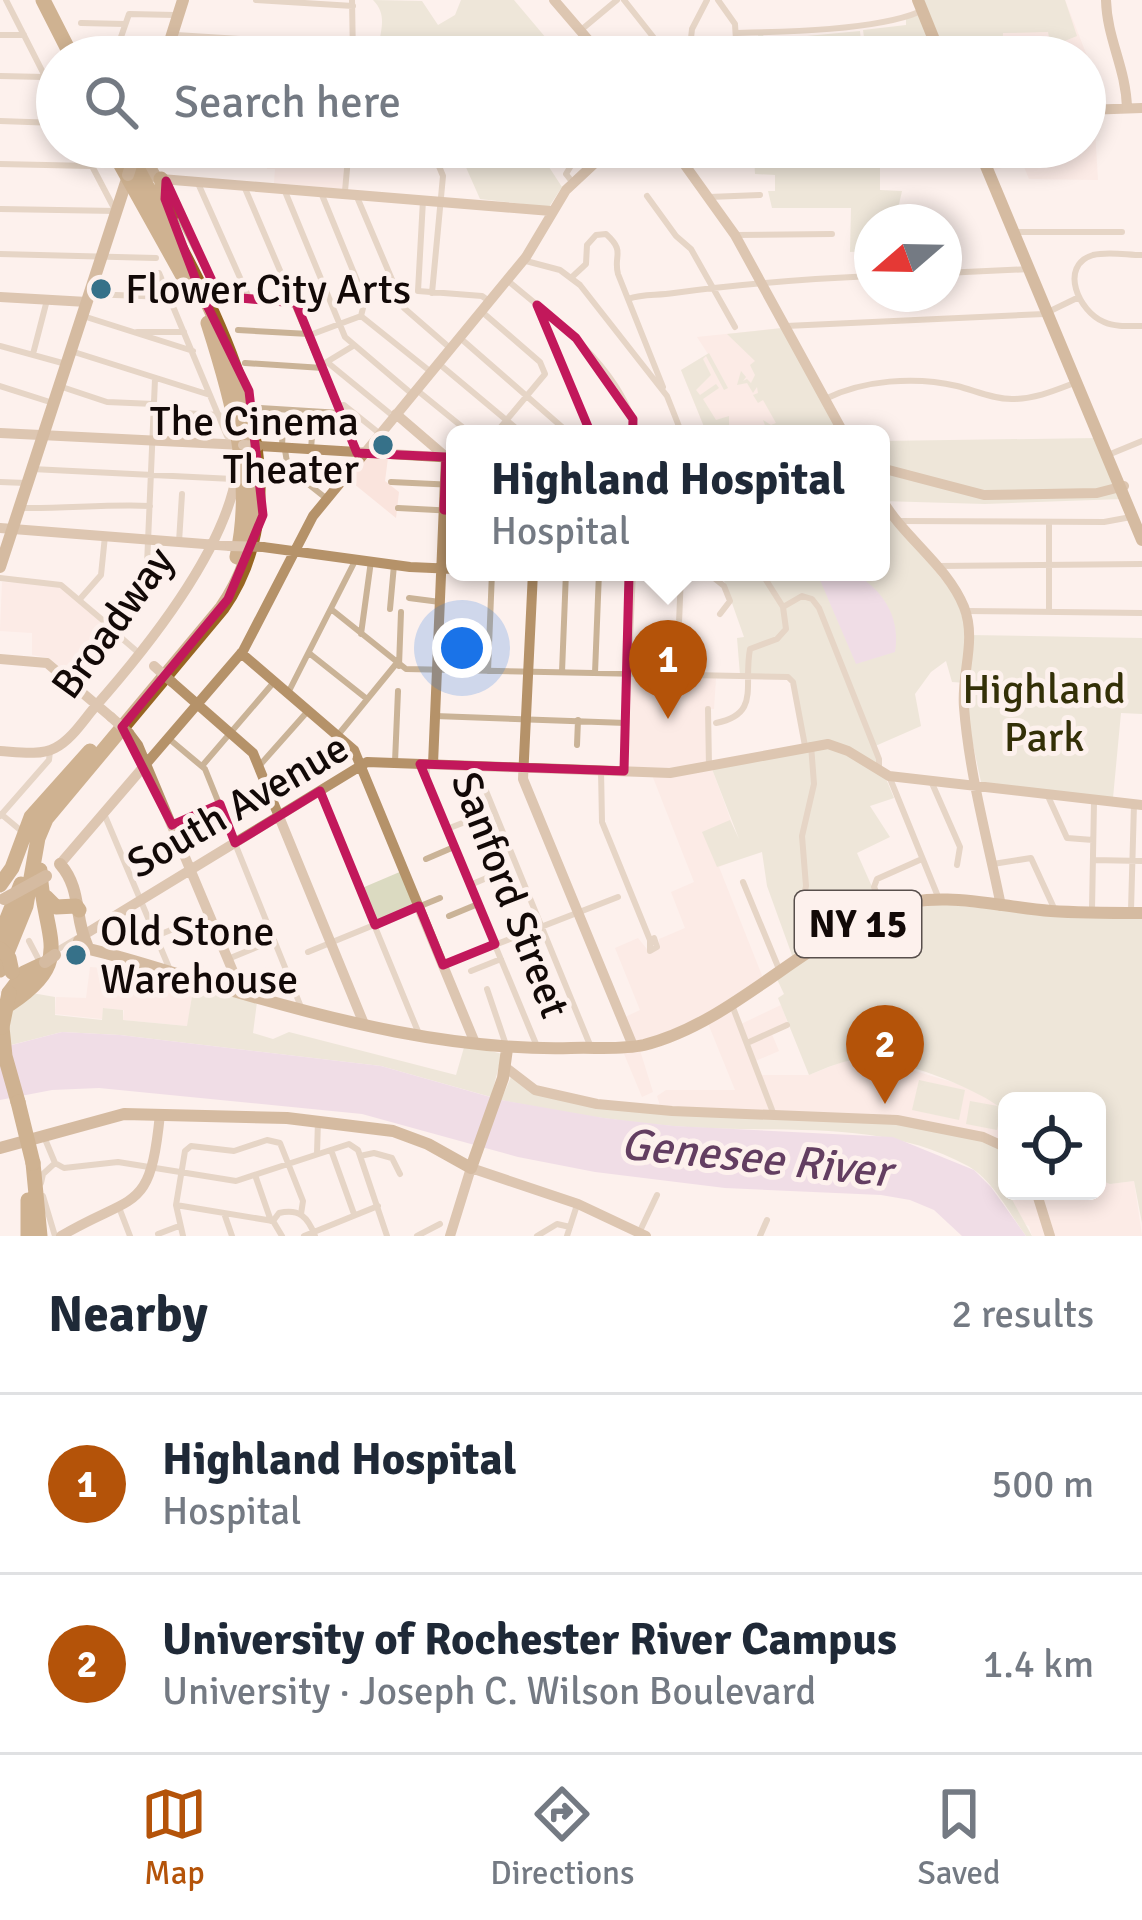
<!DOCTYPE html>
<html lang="en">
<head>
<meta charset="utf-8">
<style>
	:root { --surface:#fff; --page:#f2f2f3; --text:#1f2937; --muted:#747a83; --line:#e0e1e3; --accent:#b45309 }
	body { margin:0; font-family:Signika,sans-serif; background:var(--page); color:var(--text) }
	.controls { position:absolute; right:36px; bottom:36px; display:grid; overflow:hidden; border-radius:18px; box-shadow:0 6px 18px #0003 }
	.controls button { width:108px; height:108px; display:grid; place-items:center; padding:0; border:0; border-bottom:3px solid var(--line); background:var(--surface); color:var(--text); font:60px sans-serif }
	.compass { position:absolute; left:854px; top:204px; width:108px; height:108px; border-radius:50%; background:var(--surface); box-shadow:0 6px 18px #0003; rotate:250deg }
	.you { position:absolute; left:462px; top:648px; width:42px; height:42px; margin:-30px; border:9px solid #fff; border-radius:50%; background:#1a73e8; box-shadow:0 0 0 18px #1a73e833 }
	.badge { display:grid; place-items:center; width:78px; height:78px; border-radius:50%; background:var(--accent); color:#fff; font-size:39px; font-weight:700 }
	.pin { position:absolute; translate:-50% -99px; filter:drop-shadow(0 3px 6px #0008) }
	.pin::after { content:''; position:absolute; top:63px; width:42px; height:36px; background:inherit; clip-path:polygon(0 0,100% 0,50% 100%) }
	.popup { position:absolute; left:446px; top:425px; width:444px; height:156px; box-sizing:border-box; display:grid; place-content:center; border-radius:18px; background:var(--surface); filter:drop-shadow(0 3px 9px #0005); font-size:39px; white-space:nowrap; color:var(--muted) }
	.popup b { font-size:45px; color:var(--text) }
	.popup::after { content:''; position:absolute; left:50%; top:100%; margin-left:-24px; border:24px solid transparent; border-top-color:var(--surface) }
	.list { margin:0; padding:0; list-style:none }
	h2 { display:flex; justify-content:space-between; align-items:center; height:156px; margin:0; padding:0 48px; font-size:51px }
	h2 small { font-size:39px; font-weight:400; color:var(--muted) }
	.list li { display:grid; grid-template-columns:78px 1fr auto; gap:36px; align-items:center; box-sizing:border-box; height:180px; padding:0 48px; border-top:3px solid var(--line) }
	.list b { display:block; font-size:45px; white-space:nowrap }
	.list p { margin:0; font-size:39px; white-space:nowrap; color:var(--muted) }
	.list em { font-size:39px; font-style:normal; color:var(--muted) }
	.icon { flex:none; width:66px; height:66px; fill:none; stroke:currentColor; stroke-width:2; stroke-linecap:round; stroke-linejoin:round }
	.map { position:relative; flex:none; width:1142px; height:1236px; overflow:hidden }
	.search { position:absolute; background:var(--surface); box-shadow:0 6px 18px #0003; left:36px; right:36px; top:36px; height:132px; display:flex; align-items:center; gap:30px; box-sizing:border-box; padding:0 42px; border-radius:66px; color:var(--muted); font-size:45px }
	.sheet { height:516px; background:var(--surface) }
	nav { display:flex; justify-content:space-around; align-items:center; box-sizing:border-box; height:168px; border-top:3px solid var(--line); background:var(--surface); font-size:33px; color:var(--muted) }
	nav a { display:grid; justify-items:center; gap:6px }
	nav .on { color:var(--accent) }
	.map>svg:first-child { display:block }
	.built { fill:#fae4dd }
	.green { fill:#dbdac1 }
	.water { fill:#e0c6de }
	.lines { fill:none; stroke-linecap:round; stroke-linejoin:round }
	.street { stroke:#cab397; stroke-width:6 }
	.secondary { stroke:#b59269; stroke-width:10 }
	.primary { stroke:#a57b46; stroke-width:12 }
	.highway { stroke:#976622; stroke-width:15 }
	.secondary-bridge { stroke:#b59269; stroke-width:10 }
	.primary-bridge { stroke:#a57b46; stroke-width:12 }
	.highway-bridge { stroke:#976622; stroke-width:15 }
	.marked { fill:none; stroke:#c2185b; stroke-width:9; stroke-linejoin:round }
	.poi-dot { fill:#367189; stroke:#fdf1ed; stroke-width:4.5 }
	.labels { text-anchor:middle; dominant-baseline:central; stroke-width:10; stroke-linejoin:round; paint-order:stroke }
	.shield { fill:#fdf1ed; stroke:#584f4c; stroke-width:3 }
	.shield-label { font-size:39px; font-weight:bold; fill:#120907 }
	.poi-label { font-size:42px; fill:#120907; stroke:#fdf1ed; text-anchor:start }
	.street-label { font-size:42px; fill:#120907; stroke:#fdf1ed }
	.park-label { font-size:42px; fill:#333007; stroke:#fdf1ed }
	.water-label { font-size:45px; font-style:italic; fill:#633e61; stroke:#fdf1ed }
</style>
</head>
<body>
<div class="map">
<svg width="1142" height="1236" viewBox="0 0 1142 1236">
	<rect width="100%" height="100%" fill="#fdf1ed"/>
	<path class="built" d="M924,0H1065L1106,104L1085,105V57H947Z
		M1085,114H1094L1098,180L1029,179L1022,162L992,171L982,147H1085Z
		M269,147L346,150L343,189L274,183L275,169H267Z
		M782,328L840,434H707L681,370L708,354L697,337Z
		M365,457L388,458L385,481L399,492L396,518L348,479Z
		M2,582L59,585L109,627L69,674L49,658L32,655V633L0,631Z
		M631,677L716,678L714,709H709L706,763L683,769H628Z
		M712,769L744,856L719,867L763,978L729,1000L739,1025L781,1005L788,1024L771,1032L779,1051L753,1062L772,1110L661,1109L657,1096L666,1090H735L705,1016L638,1044L653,1092L642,1097L622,1049H634L623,1018L640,1010L615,948L638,938L650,953L659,949V939L685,928L671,892L694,882L652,775Z
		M90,967L145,971L156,975L155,981L193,986L188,1026L123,1020L124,1010L104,1008L102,1019L55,1014L56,997L86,998Z
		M871,1058L972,1088L1007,1111V1146L776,1112L761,1075H809L847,1060Z
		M998,1176H1007V1191H1097V1179L1110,1184L1134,1181L1142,1236H1032L1029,1226L1022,1223L1005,1197Z"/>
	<path class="green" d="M373,0L422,1L438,25L455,15L461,0H514L562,57H379C376,37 391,18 373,0Z
		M924,0H1065L1077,36L1062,42L1049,37L1048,32L1003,33L1002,57H947Z
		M919,15L938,57H924L914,45L894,53L895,57H889L890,49L866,52L863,30L906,25V19Z
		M860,31L862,52L825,57H759L758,34H763L764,40Z
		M457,147H536L562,187L549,207L480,199Z
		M748,147H880V190L902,191L895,222H872V251L850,252L851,208H772L768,191H775V175L755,174L754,156Z
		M782,328L840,434L768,433L763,420L771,425L776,423L763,400L758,403L753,395L758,393L757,387L753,393L747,383L737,385L741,371L746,377L743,381L747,379L751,383L755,375L750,365L755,361L727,334Z
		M709,353L728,388L724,390L706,356L703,359L711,375L696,390L700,395L716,384L719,388L703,399L716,420L729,416V434H707L681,370Z
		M1097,438L1122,499L985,504L881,501V441Z
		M881,503L956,597L968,635L1142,638V714L1121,713L1113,798L981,782L968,722L966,683L952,682L946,661L931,672L915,694L921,726L873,747L894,798L870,806L890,837L857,853L881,907L793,958L767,886L762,852L717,867L702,832L730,820L739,839L712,769L807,749L792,678L740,675L737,638L744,637L721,572H881Z
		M402,871L416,906L376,923L362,888Z
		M940,904L1054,915L1142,918V1223L1134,1181L1110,1184L1097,1179V1101H1007V1111L1002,1108L997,1130L966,1124L970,1101L998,1106C971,1086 898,1058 864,1059C844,1059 827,1068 809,1075L778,998L784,994L776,977L886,913Z
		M194,984L257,1002L253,1033L273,1039L289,1032L456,1075L465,1044L502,1054L491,1097L381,1066L120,1035L62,1032L7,1046L5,1011L32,993L55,997V1015L102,1020L103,1008L123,1010V1020L187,1026Z
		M511,1077L565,1100L887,1121L987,1140L1007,1150V1176L999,1177L1005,1196H1010L1032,1236H1026C1009,1213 994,1181 968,1166C878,1116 771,1135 672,1126C615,1121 557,1112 501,1100Z
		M919,1080L965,1090L959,1120L912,1110Z"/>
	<path class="water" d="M852,572C883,589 901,617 895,652L856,664L817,573Z
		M62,1032L120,1035L381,1066L501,1100L604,1118L674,1126L893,1137L974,1170L991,1187L1026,1236H962L934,1210L910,1200L881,1195L725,1188L595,1172L518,1157L362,1114L99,1088L52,1090L0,1100V1048Z"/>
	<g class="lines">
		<path class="street" d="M6,0L57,100
			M256,0L353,6
			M352,0L353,57
			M624,0L669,57
			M718,0L735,24L737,57
			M81,23L125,24
			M581,30L617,0
			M737,33C785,32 876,30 919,12
			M0,35H24
			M176,35L352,46
			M88,49L116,51
			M114,57L129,14L175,15
			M689,57L692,29L707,0
			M0,76L44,77
			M0,121L57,123
			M82,147L114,208
			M351,147L432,152
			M431,147L443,176L432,293
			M572,147L575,159L566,174L573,183
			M680,157L745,155
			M0,164L91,166
			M197,181L249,298
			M244,186L356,449
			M284,189L345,337L412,394
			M345,191L349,147
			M322,195L365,300L361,316
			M647,196L676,236L691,249L735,327
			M357,197L404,308L450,348
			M709,197L760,195
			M423,200L418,291L482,296L489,301
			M0,209L116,211
			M175,209L219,296L291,299
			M1014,232H1122
			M735,235L832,234
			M0,254L156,258
			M1142,255C1127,255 1108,251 1093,255C1058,266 1079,312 1104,322C1115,327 1129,326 1142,326
			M526,261L560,270L580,285L667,396L682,434
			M159,273L227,436
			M944,273L1030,269
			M572,277L586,264L587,245L596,235L606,234C626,252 613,255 618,274L663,387
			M507,280C556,321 621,368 637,434
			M90,294L167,297
			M628,299C644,293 656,296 674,293C740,284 805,279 872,276
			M539,310L591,434
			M481,311L540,362L545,374L495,434
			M83,316L193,351
			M786,326L1044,314L1077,298
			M238,330L309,334
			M137,332H184
			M310,335L361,316L431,372
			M459,337L570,434
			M0,346L66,364
			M74,352L210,395
			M33,354L47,300
			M327,362L393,416
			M245,363L323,368
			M325,363L353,346
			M438,363L523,434
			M0,386L53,403
			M62,387L107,402L154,404
			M418,391L471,434
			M825,399C863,380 915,376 957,386C976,391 993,399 1012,399C1036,399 1056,390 1077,382
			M338,406L344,405L379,433
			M260,408L341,413
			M183,413L219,415
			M282,447L283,423
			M311,449L313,423
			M285,450L288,468L327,499
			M1108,455L1142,441
			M32,469L233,479
			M0,482L26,483
			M391,482L455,485
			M20,508C64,509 106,504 150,506
			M398,508L455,511
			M899,521L1104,522L1131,517
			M179,542L182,494
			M939,566L1142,564
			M575,572L714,578L724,586L730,601L720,614
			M0,578L61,585L112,628
			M409,598L440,602
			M80,599L101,575L105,536
			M783,607L802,596L812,599L819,608L879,759V769
			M331,609L406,669L788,677L793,682L805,746
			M390,609L394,565
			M966,611L1142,613
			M1049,611V522
			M111,629L140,654
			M361,634L371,561
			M678,648L681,574
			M309,653L367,699
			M399,666L401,612
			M488,671L492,572
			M562,672L566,572
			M595,673L599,572
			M68,679L146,588L155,379
			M288,693L356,559
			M708,709L709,766
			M435,716L626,723
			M716,723C761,714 743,686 750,649L777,639L786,629L783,607L761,572
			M338,735L396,664
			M168,738L205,769L301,1007
			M577,745L578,720
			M395,762L398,691
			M427,764V781L536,1044
			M260,765L307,712
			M202,766L274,682
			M477,769L590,1045
			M601,770L602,822L650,940V951L657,947L654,938
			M624,771L633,572
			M889,776L939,899
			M931,781L960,847L957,865
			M320,793L419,1034
			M1047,794L1067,838L1093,840
			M1,814L19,829
			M0,816L49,760L50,751
			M105,816L170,970
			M174,825L220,804
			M447,829L478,817
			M426,859L454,847
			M1093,860L1142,861
			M993,864L1031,858L1054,908
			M743,882L779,969
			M470,885L501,872
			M1092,909L1094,802
			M884,910L874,887L877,879L922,859
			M1131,910L1134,804
			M449,916L478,904
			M156,936L208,915
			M29,941L41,964
			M808,948L799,919L806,886L802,836L814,784L811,745
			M57,950L79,937
			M308,952L440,898
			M228,959L274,940
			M443,965L618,897
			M471,971L501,959
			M487,989L506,1045
			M732,1005L774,1115
			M747,1043L787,1025
			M45,1139L55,1163
			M331,1150L354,1214
			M317,1153L318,1121
			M360,1156L374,1153L392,1158L400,1174
			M55,1163L64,1168L118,1162L236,1181L349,1144L358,1150L387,1236
			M255,1175L271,1221
			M41,1183L43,1174L55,1163
			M43,1196L55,1236
			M176,1205L273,1221L279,1213C299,1208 308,1217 315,1236
			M120,1210L130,1236
			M224,1213L232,1236
			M273,1221L282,1236
			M639,1233L657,1195
			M158,1234L179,1226
			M183,1236L176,1205L185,1151L191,1146L234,1151L267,1140L280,1143L303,1201L301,1214
			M304,1236L378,1206
			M417,1236L440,1224
			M537,1236L557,1224L570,1227
			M567,1236L577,1205
			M760,1236L767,1220"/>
		<path class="secondary" d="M554,0L603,57
			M1106,0C1107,39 1126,68 1127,108
			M1085,110L1142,108
			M672,147L735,235L844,434
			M161,179L551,211
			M0,297L87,302
			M396,414L446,457L433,764
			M0,433L243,445
			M259,446L455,458
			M881,468L984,495L1097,493L1124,486
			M881,498C903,537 947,565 964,607C977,640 961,674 964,707C969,774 988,841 1001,906
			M0,528L230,546
			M263,547L410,567L455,569
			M533,572L523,779L633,1046
			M241,653L354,750L475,1043
			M0,659L47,663L111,717
			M172,682L253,753L364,1024
			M129,733L138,745L242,993
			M0,751C17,752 40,756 55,748C71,740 83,721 94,708C147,648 225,551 237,472
			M60,864L243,651L313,516L526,257L566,190L612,147
			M82,936L367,762L670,773L828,744L848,751L889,776L1142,805
			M505,1067L535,1090L597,1104L672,1111L897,1120L983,1137L1007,1148
			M471,1168L578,1204L646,1236
			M1036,1191L1050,1236
			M61,1236C135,1192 150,1215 160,1114
			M450,1236L471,1168"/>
		<path class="primary" d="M918,0L941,57
			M165,57L183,0
			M137,147L135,153L144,156L155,176L161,179
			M978,147L1142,540
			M0,567L128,176
			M60,864C82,889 74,917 87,945
			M79,941L84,948C131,958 177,975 223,988C336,1021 454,1051 571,1048C594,1047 621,1050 644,1045C732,1023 803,940 889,908C939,889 999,907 1051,911C1081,913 1112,913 1142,913
			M0,1148L124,1114L287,1118L393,1131L428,1144L471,1168
			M471,1168L503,1078L507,1049"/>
		<path class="highway" d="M43,0L72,57
			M111,147L184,278
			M161,179L171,215
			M208,323C232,398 255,477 237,557
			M0,885L12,868L31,817L90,751
			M46,897L56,907L76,906L79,910
			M0,936L21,884
			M0,970L26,906L38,838L46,819L222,608C321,464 193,277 126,147
			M9,993L24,973L41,965
			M0,1010C80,962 43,941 40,870
			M2,1027L5,1056L18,1102
			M33,1163L40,1236
			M28,1236V1200"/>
		<path class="secondary-bridge" d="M243,445L259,446
			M230,546L263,547
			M154,666L172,682
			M111,717L129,733"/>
		<path class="primary-bridge" d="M128,175L135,153
			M4,899L46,876
			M45,962L55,955"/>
		<path class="highway-bridge" d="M0,949L9,958L12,972
			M2,1027L9,993
			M18,1102L33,1163"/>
	</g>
	<path d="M0 0H1142V1236H0ZM166,181L219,296L296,303L357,453L446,457L444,510L494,512L496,460L604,465L537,305L576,338L633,419L624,771L420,764L495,944L443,965L419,906L375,925L320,791L235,843L220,804L172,825L122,727L228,599L263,515L249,391L200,291L165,199Z" fill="#fdf1ed" fill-opacity=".55" fill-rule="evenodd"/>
	<path class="marked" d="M166,181L219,296L296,303L357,453L446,457L444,510L494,512L496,460L604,465L537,305L576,338L633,419L624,771L420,764L495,944L443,965L419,906L375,925L320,791L235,843L220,804L172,825L122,727L228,599L263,515L249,391L200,291L165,199Z"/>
	<g class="poi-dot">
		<circle cx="101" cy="289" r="12"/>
		<circle cx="383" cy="445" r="12"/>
		<circle cx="76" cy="955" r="12"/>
	</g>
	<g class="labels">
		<rect class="shield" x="795" y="891" width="126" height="66" rx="9"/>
		<g class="shield-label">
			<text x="858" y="924">NY 15</text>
		</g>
		<g class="poi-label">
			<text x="125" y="289">Flower City Arts</text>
			<text x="359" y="421" text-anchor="end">The Cinema<tspan x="359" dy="48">Theater</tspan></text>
			<text x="100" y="931">Old Stone<tspan x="100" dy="48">Warehouse</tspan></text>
		</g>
		<g class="street-label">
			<text transform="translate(113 623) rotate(-54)">Broadway</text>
			<text transform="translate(238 806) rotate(-30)">South Avenue</text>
			<text transform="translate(510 895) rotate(69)">Sanford Street</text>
		</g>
		<g class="park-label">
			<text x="1044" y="689">Highland<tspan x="1044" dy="48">Park</tspan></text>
		</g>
		<g class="water-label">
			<text transform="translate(756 1158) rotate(6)">Genesee River</text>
		</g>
	</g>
</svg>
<div class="controls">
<button><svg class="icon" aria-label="locate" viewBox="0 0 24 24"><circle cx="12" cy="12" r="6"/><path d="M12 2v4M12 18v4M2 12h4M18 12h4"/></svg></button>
</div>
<svg class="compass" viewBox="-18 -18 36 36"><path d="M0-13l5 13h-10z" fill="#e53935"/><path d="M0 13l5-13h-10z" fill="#747a83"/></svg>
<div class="you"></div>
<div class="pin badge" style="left:668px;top:719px">1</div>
<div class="popup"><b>Highland Hospital</b>Hospital</div>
<div class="pin badge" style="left:885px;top:1104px">2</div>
<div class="search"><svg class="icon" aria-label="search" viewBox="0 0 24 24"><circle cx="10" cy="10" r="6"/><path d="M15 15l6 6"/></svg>Search here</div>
</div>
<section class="sheet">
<h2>Nearby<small>2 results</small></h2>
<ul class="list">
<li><span class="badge">1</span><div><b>Highland Hospital</b><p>Hospital</p></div><em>500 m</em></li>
<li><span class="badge">2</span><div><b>University of Rochester River Campus</b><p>University · Joseph C. Wilson Boulevard</p></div><em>1.4 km</em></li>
</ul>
</section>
<nav>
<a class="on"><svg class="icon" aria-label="map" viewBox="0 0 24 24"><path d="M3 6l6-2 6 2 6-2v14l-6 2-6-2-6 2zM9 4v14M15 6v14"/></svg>Map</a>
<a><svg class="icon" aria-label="directions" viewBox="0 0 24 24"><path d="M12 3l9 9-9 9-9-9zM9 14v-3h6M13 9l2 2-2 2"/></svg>Directions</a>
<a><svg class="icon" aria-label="saved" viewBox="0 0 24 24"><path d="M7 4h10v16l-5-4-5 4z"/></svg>Saved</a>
</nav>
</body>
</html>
